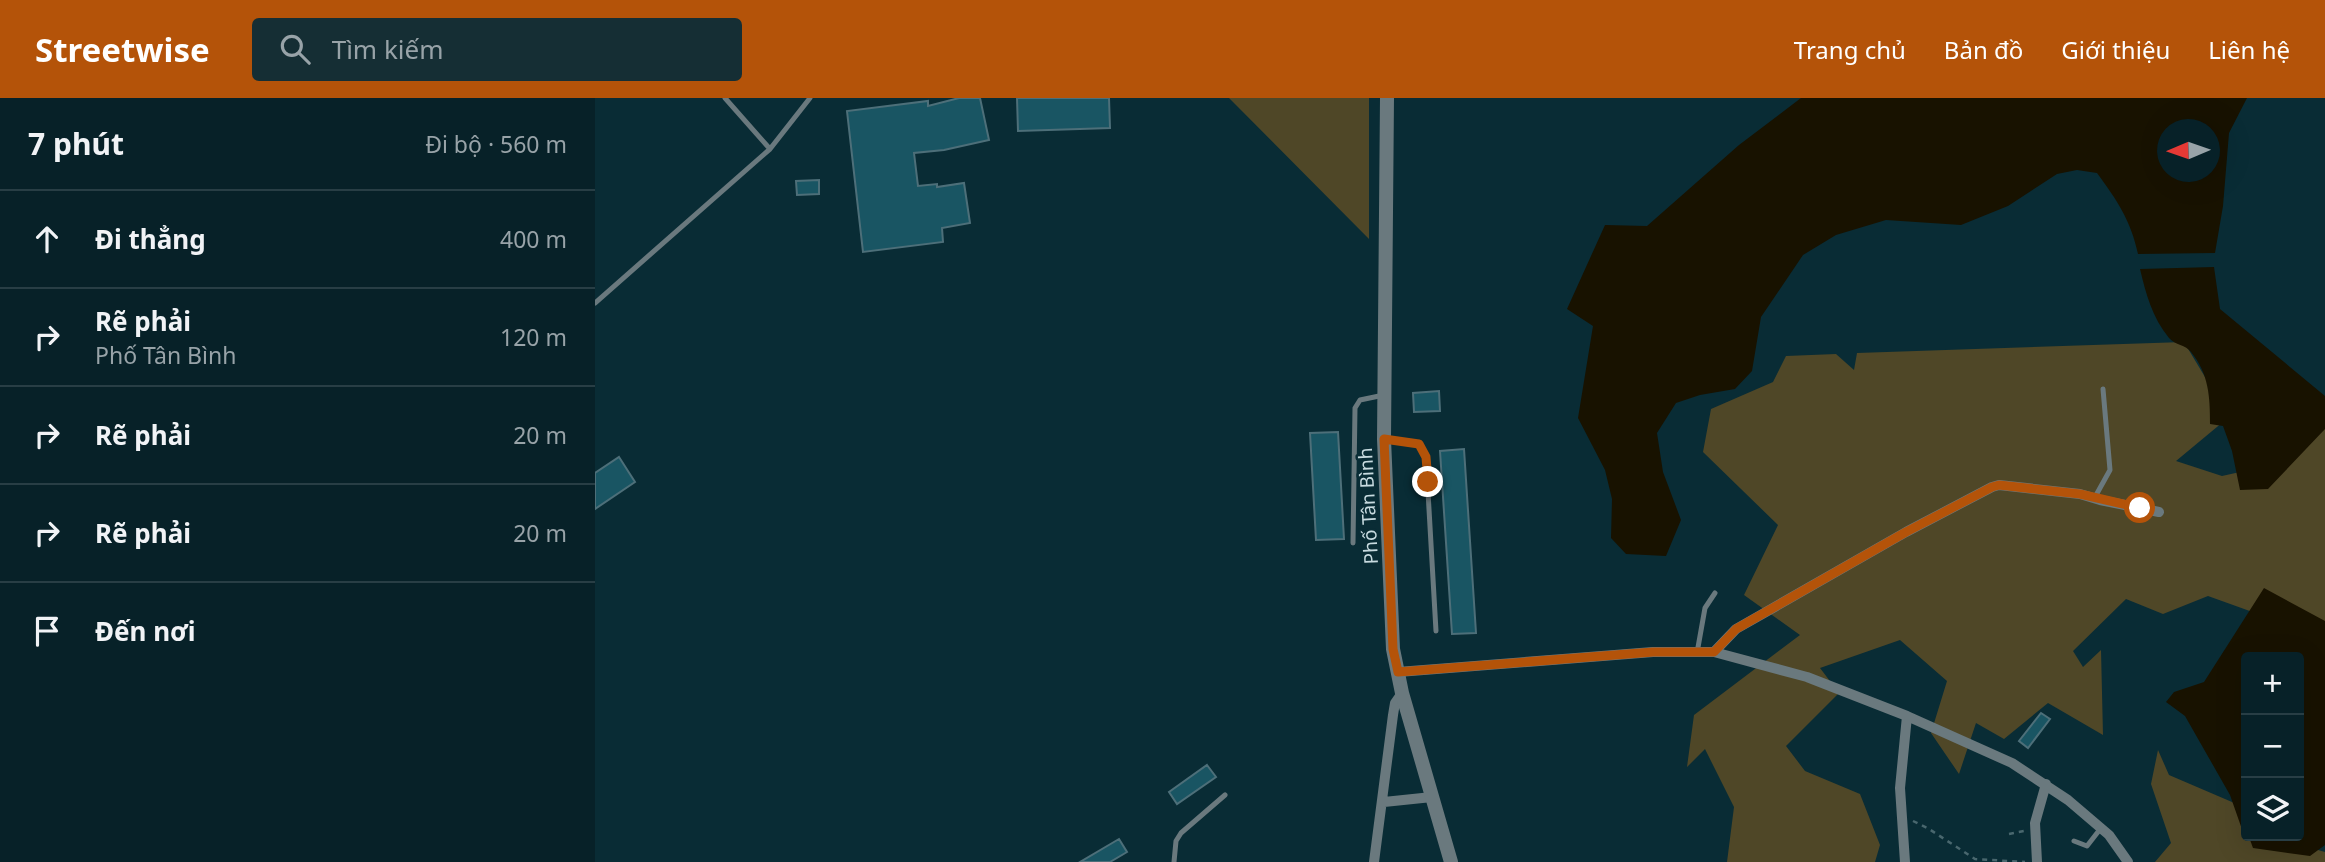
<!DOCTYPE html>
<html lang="vi">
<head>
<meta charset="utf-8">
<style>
	:root { --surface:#072128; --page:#152e34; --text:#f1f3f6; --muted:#98a3a8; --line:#283e45; --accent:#b45309 }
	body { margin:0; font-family:"Noto Sans",sans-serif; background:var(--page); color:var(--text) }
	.controls { position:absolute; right:21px; bottom:21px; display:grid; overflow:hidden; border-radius:7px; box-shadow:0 7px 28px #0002 }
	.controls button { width:63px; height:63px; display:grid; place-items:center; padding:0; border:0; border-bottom:2px solid var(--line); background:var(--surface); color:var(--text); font:35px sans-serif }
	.compass { position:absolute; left:1562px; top:21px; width:63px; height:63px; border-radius:50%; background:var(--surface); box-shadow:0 7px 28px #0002; rotate:268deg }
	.stop { position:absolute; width:21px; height:21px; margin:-16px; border:5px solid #b45309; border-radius:50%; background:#fff }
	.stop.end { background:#b45309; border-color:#fff; box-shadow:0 2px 7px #0008 }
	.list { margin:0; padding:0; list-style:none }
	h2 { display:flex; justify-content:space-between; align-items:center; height:91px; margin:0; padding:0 28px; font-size:30px }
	h2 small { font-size:23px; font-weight:400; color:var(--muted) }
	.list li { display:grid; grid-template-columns:46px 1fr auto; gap:21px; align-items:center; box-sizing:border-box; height:98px; padding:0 28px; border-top:2px solid var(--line) }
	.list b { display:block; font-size:26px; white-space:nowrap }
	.list p { margin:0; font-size:23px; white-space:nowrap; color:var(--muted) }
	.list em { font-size:23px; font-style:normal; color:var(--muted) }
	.icon { flex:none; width:38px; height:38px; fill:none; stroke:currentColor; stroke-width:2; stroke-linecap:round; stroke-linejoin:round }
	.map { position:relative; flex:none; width:1730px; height:764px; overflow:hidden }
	header { display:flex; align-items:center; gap:42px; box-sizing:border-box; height:98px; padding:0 35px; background:var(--accent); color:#fff }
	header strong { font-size:33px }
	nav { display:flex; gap:38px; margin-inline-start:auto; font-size:24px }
	.search { width:490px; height:63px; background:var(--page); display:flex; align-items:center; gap:18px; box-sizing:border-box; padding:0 24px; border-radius:7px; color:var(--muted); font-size:26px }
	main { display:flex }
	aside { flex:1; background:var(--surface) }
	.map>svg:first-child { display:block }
	.green { fill:#4f4727 }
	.water { fill:#181200; fill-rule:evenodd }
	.building { fill:#195563; stroke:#4d6f79; stroke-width:2 }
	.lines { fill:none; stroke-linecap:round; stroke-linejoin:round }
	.path { stroke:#49676e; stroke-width:2.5; stroke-dasharray:5 5; stroke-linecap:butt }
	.service { stroke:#6a797e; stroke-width:5 }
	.minor { stroke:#6a797e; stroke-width:10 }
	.tertiary { stroke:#6a797e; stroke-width:14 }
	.route { stroke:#b45309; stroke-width:9 }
	.labels { text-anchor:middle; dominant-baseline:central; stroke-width:5; stroke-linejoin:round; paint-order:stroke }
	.street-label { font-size:19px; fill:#c8dbe0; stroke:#092c35 }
</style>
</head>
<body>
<header>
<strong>Streetwise</strong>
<div class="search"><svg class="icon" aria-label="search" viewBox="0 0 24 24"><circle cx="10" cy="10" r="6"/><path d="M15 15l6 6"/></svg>Tìm kiếm</div>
<nav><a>Trang chủ</a><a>Bản đồ</a><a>Giới thiệu</a><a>Liên hệ</a></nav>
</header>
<main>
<aside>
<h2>7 phút<small>Đi bộ · 560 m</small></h2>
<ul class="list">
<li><svg class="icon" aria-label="ahead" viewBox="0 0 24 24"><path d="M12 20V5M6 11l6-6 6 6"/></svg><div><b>Đi thẳng</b></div><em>400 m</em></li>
<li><svg class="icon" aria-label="right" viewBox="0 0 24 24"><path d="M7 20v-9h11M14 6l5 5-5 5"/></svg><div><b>Rẽ phải</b><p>Phố Tân Bình</p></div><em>120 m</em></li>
<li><svg class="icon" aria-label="right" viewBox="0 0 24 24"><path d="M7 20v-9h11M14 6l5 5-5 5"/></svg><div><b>Rẽ phải</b></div><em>20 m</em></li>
<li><svg class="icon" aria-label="right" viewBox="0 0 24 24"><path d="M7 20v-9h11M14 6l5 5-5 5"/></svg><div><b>Rẽ phải</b></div><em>20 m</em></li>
<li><svg class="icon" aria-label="arrive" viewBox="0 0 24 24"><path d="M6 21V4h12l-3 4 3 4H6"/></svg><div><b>Đến nơi</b></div></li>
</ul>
</aside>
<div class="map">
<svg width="1730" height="764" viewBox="0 0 1730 764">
	<rect width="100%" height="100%" fill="#092c35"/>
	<path class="green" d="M634,0H774V141Z
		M1589,244L1634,319L1581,363L1627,378L1672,368L1730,304V529L1677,521L1613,498L1568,516L1531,501L1478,553L1488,569L1506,552L1508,637L1453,605L1409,641L1381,625L1364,676L1336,635L1352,583L1305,542L1225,570L1244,595L1191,648L1210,673L1265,696L1285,747L1280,764H1132L1139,709L1110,651L1092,669L1099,617L1205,537L1149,497L1183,427L1108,354L1116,311L1178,284L1191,258L1241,256L1259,272L1262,255Z
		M1563,652L1574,677L1651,710V738L1685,741L1730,754V764H1560L1576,745L1556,686Z"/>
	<path class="water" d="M1206,0H1652L1634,35L1628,108L1620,155L1543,156C1536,123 1522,102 1502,75L1482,72L1462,76L1413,108L1366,127L1291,122L1241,137L1208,157L1166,219L1157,273L1140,291L1105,297L1081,305L1062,335L1068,374L1086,422L1071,458L1031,456L1016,440L1017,401L1010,372L983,320L998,228L972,211L1010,127L1052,128L1144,47ZM1573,32H1615V74H1573Z
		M1619,169L1625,211L1730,298V331L1673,391L1645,392L1637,353L1628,328L1615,326C1615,299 1614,276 1596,254C1591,247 1580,247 1574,240C1557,219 1551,196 1545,171Z
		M1669,490L1730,523V747L1715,758L1658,750L1654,739L1649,737L1635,697L1590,618L1571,604L1579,594L1609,584ZM1704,559V738H1651V559Z"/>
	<path class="building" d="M364,0H385L394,42L349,52L319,55L323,88L342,86V89L369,85L375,125L347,130L348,144L268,154L252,13L333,3V8Z
		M422,0H514L515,30L423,33Z
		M224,82V96L202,97L201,83Z
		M844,293L845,313L819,314L818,295Z
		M743,334L749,441L721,442L715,335Z
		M869,351L881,535L857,536L845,353Z
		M24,359L40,384L0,411V375Z
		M1446,615L1455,621L1433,650L1424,643Z
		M612,667L621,679L582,706L574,694Z
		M524,741L532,754L515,764H485Z"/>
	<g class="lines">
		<path class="path" d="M1318,723L1334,731L1380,761L1430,764
			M1414,736L1429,733"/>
		<path class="service" d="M130,0L175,51
			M0,205L175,51L215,0
			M789,341L824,346L831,359L841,533
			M1500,399L1515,372L1508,291
			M758,445L760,310L765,302L789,297
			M1102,555L1110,510L1120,495
			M1479,743L1492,748L1506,730
			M579,764L581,743L586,735L630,697"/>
		<path class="minor" d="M1119,554L1141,531L1311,434L1397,389L1404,387L1485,396L1505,402L1564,414
			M803,574L1058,554H1119L1212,579L1312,618L1417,665L1473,702L1514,737L1533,764
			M789,704L837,699
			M779,764L798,617L800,605L807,595
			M1310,764L1305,690L1312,618
			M1442,764L1440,725L1451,686"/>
		<path class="tertiary" d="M792,0L789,341L798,551L807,595L856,764"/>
	</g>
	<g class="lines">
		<path class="route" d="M833,384L831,359L824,346L789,341L798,551L803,574L1058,554H1119L1141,531L1311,434L1397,389L1404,387L1485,396L1545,410"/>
	</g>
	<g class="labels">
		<g class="street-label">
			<text transform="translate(773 408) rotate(-93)">Phố Tân Bình</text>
		</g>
	</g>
</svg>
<div class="controls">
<button>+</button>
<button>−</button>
<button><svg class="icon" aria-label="layers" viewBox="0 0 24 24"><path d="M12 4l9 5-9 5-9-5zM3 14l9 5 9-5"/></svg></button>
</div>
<svg class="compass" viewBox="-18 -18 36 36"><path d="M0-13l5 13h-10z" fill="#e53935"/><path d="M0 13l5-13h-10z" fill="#98a3a8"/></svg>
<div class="stop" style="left:1545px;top:410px"></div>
<div class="stop end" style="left:833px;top:384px"></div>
</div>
</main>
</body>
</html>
